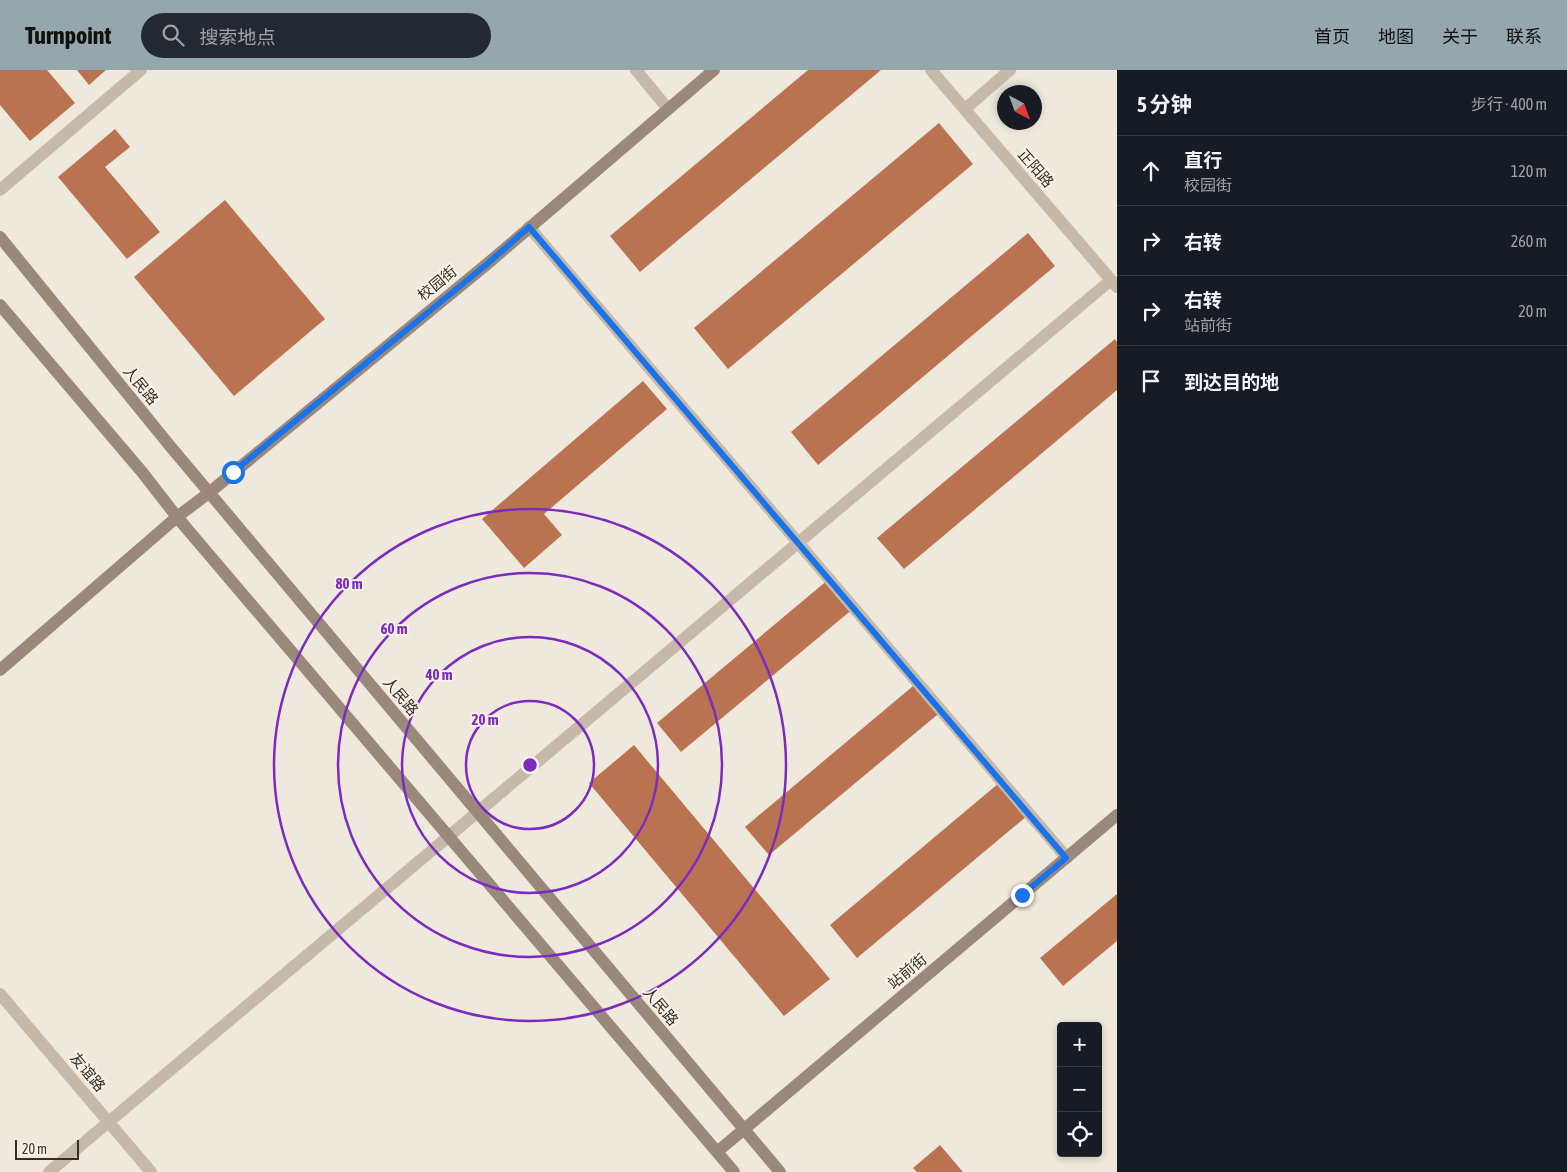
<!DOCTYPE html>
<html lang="zh">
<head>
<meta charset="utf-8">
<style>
	:root { --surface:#171b24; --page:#242831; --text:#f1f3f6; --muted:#9ea1a6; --line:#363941; --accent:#94a7ac }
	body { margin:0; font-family:"Asap Condensed","Noto Sans SC",sans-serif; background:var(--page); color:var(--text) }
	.controls { position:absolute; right:15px; bottom:15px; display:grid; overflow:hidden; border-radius:5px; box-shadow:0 2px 8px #0003 }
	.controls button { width:45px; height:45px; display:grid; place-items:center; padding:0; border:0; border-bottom:1px solid var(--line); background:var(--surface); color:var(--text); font:25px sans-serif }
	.compass { position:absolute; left:997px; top:15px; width:45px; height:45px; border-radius:50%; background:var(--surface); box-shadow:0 2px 8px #0003; rotate:139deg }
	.scale { position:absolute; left:15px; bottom:12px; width:64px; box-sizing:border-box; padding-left:5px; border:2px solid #342d28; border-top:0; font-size:14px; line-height:18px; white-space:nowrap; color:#342d28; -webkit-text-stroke:4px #f8f2e8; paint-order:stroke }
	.stop { position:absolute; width:15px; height:15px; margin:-11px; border:4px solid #1a73e8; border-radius:50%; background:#fff }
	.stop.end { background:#1a73e8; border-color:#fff; box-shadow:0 1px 5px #0008 }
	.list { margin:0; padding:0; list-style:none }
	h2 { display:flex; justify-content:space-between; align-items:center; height:65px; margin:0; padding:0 20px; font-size:21px }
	h2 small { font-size:16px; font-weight:400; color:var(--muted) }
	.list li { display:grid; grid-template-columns:32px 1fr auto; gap:15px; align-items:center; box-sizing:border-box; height:70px; padding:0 20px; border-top:1px solid var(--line) }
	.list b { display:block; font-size:19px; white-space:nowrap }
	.list p { margin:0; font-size:16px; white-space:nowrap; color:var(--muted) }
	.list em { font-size:16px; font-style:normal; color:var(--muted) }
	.icon { flex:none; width:28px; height:28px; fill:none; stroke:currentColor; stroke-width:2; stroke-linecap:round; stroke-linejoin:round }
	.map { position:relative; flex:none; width:1117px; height:1102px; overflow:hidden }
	header { display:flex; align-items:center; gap:30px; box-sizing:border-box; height:70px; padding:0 25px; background:var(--accent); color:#111 }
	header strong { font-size:24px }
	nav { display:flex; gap:28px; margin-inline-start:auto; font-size:18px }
	.search { width:350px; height:45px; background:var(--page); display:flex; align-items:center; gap:12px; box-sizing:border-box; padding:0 18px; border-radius:28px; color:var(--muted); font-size:19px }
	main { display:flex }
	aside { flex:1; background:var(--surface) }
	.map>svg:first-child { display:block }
	.building { fill:#ba7350 }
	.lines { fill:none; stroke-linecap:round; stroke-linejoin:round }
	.street { stroke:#c6b9a9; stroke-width:12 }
	.secondary { stroke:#9a897b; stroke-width:12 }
	.route { stroke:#1a73e8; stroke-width:6 }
	.ring { fill:none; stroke:#7b2cbf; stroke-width:2.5 }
	.labels { text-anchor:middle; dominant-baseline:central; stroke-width:4; stroke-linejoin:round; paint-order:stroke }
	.street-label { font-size:15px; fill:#342d28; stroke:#f8f2e8 }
	.centre { fill:#7b2cbf; stroke:#f8f2e8; stroke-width:2.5 }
	.ring-label { font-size:15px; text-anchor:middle; font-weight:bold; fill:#7b2cbf; stroke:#f8f2e8; stroke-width:4; stroke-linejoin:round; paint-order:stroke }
</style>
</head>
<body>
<header>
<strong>Turnpoint</strong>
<div class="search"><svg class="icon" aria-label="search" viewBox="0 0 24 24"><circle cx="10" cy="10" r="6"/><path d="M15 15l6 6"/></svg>搜索地点</div>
<nav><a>首页</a><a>地图</a><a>关于</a><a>联系</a></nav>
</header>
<main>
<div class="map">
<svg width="1117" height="1102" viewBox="0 0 1117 1102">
	<rect width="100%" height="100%" fill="#efe8dc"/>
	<path class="building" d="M0,0H47L75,33L30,71L0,35Z
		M77,0H106L89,15Z
		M808,0H881L640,202L610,166Z
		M939,53L973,94L728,299L694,258Z
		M115,59L130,77L105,97L160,162L127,189L58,107Z
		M225,130L325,249L234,326L134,207Z
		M1028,163L1055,196L818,395L791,362Z
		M1115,269L1117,272V320L904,499L877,468Z
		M643,311L667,339L544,444L562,465L524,498L482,449Z
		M829,509L854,538L681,682L657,653Z
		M919,611L943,640L769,785L745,757Z
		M634,675L830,909L784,946L589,713Z
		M999,713L1027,746L857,888L830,855Z
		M1117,824V871L1063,916L1040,888Z
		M940,1075L963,1102H917L913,1098Z"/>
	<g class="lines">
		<path class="street" d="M636,0L668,39
			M931,0L1117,217
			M965,39L1010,0
			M0,120L141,0
			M529,157L1067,788
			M0,924L151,1102
			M49,1102L1111,210"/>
		<path class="secondary" d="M0,167L170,376L780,1102
			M0,235L142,402L177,447L734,1102
			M0,600L177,447L210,422L487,194L714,0
			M717,1082L1117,745"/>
	</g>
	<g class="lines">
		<path class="route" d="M233,402L487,194L529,157L1066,788L1022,825"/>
	</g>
	<g class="ring">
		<circle cx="530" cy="695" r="64"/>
		<circle cx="530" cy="695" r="128"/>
		<circle cx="530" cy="695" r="192"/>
		<circle cx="530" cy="695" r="256"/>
	</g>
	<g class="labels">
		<g class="street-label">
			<text transform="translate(1036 98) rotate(49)">正阳路</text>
			<text transform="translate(437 213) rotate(-39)">校园街</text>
			<text transform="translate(141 315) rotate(51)">人民路</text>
			<text transform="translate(401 626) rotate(50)">人民路</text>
			<text transform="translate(907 901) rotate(-40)">站前街</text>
			<text transform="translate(661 936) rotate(50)">人民路</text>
			<text transform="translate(88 1002) rotate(50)">友谊路</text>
		</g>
	</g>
	<circle cx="530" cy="695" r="8" class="centre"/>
	<g class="ring-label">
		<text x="349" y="519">80 m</text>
		<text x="394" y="564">60 m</text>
		<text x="439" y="610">40 m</text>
		<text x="485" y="655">20 m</text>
	</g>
</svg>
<div class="controls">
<button>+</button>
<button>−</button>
<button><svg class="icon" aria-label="locate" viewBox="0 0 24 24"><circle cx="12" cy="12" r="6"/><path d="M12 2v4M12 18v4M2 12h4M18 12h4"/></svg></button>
</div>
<svg class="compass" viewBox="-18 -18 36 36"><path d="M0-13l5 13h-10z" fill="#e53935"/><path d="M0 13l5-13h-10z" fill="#9ea1a6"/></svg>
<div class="scale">20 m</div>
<div class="stop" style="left:233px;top:402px"></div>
<div class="stop end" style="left:1022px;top:825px"></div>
</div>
<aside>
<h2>5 分钟<small>步行 · 400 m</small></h2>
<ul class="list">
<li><svg class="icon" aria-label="ahead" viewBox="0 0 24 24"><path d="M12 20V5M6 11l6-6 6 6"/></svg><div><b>直行</b><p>校园街</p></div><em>120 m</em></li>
<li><svg class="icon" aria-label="right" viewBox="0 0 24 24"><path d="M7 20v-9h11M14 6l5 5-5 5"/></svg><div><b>右转</b></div><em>260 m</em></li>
<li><svg class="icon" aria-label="right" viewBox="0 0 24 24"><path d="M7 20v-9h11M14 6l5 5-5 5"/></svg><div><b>右转</b><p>站前街</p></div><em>20 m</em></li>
<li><svg class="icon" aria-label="arrive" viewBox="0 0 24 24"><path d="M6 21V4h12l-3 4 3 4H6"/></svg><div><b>到达目的地</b></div></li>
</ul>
</aside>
</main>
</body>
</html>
